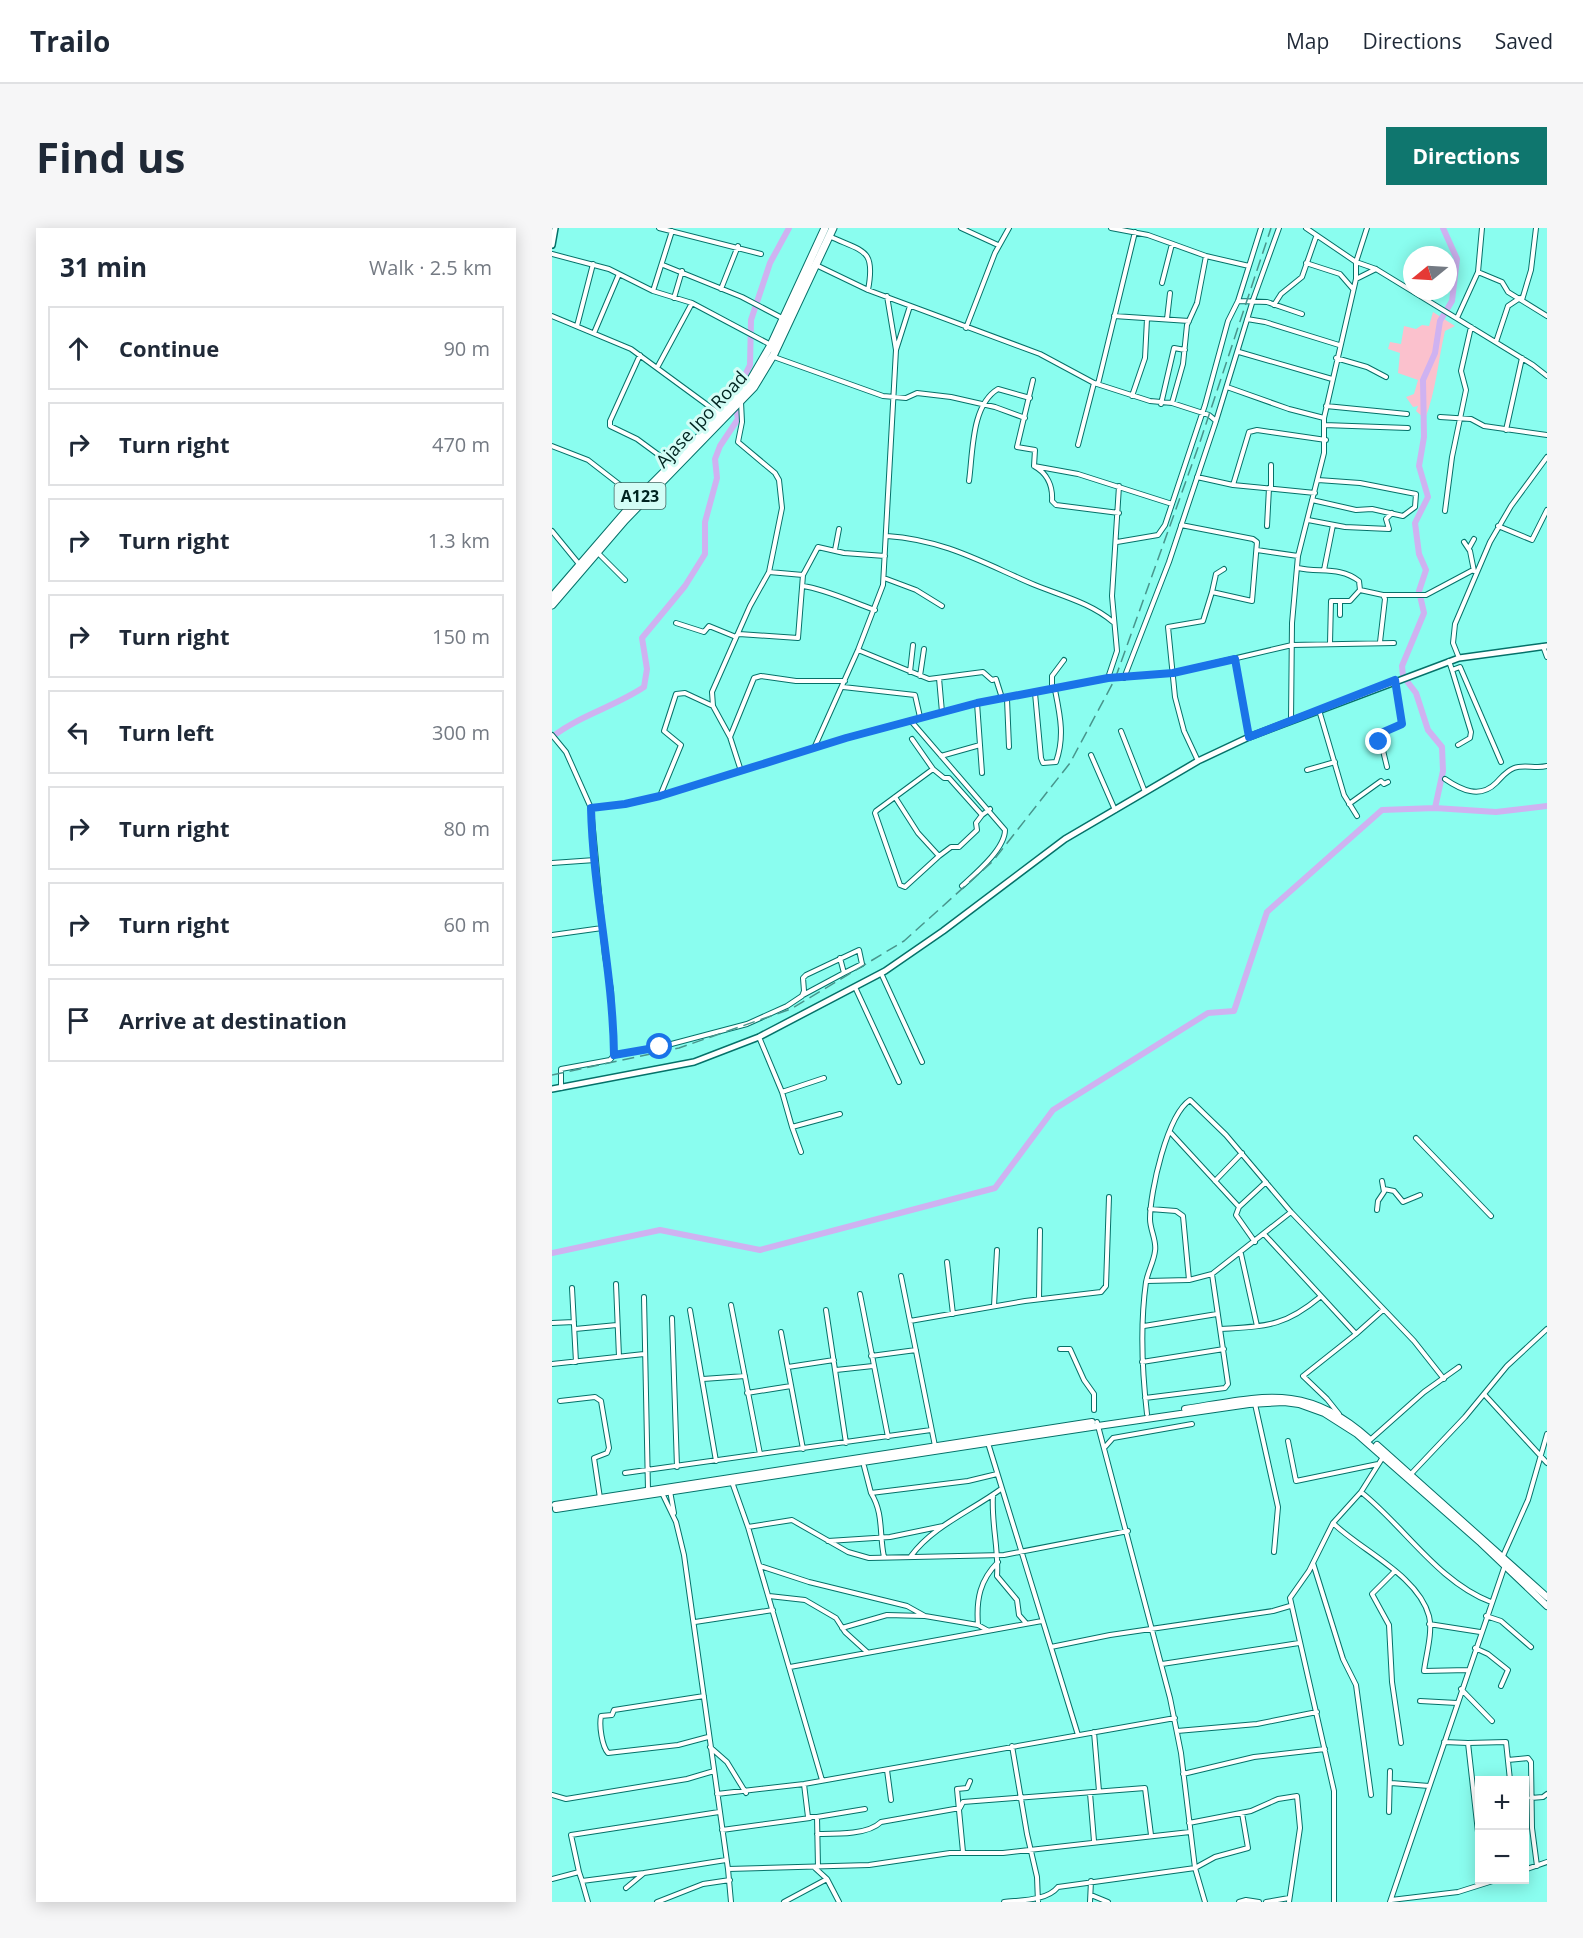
<!DOCTYPE html>
<html lang="en">
<head>
<meta charset="utf-8">
<style>
	:root { --surface:#fff; --page:#f6f6f7; --text:#1f2937; --muted:#747a83; --line:#e0e1e3; --accent:#0f766e }
	body { margin:0; font-family:"Open Sans",sans-serif; background:var(--page); color:var(--text) }
	.controls { position:absolute; right:18px; bottom:18px; display:grid; overflow:hidden; border-radius:0px; box-shadow:0 3px 15px #0003 }
	.controls button { width:54px; height:54px; display:grid; place-items:center; padding:0; border:0; border-bottom:2px solid var(--line); background:var(--surface); color:var(--text); font:30px sans-serif }
	.compass { position:absolute; left:851px; top:18px; width:54px; height:54px; border-radius:50%; background:var(--surface); box-shadow:0 3px 15px #0003; rotate:252deg }
	.stop { position:absolute; width:18px; height:18px; margin:-14px; border:4px solid #1a73e8; border-radius:50%; background:#fff }
	.stop.end { background:#1a73e8; border-color:#fff; box-shadow:0 2px 6px #0008 }
	.list { margin:0; padding:0; list-style:none }
	h2 { display:flex; justify-content:space-between; align-items:center; height:78px; margin:0; padding:0 24px; font-size:26px }
	h2 small { font-size:20px; font-weight:400; color:var(--muted) }
	.list li { display:grid; grid-template-columns:39px 1fr auto; gap:18px; align-items:center; box-sizing:border-box; height:84px; margin:0 12px 12px; padding:0 12px; border:2px solid var(--line); border-radius:0px }
	.list b { display:block; font-size:22px; white-space:nowrap }
	.list em { font-size:20px; font-style:normal; color:var(--muted) }
	.icon { flex:none; width:33px; height:33px; fill:none; stroke:currentColor; stroke-width:2; stroke-linecap:round; stroke-linejoin:round }
	.map { position:relative; flex:none; width:995px; height:1674px; overflow:hidden; border-radius:0px }
	header { display:flex; align-items:center; gap:36px; box-sizing:border-box; height:84px; padding:0 30px; background:var(--surface); border-bottom:2px solid var(--line) }
	header strong { font-size:28px }
	nav { display:flex; gap:33px; margin-inline-start:auto; font-size:21px }
	.intro { display:flex; align-items:center; justify-content:space-between; box-sizing:border-box; height:144px; padding:0 36px }
	h1 { margin:0; font-size:42px }
	.button { padding:15px 27px; border-radius:0px; background:var(--accent); color:#fff; font-size:21px; font-weight:700 }
	main { display:flex; gap:36px; padding:0 36px }
	aside { flex:1; background:var(--surface); border-radius:0px; box-shadow:0 3px 15px #0003 }
	.map>svg:first-child { display:block }
	.green { fill:#fbc1cd }
	.lines { fill:none; stroke-linecap:round; stroke-linejoin:round }
	.river { stroke:#cfb2f1; stroke-width:6 }
	.street-casing { stroke:#057169; stroke-width:6 }
	.secondary-casing { stroke:#057169; stroke-width:8 }
	.primary-casing { stroke:#057169; stroke-width:8 }
	.highway-casing { stroke:#057169; stroke-width:9 }
	.street { stroke:#fff; stroke-width:4 }
	.secondary { stroke:#fff; stroke-width:5 }
	.primary { stroke:#fff; stroke-width:6 }
	.highway { stroke:#fff; stroke-width:7 }
	.rail { stroke:#48958c; stroke-width:1.5; stroke-dasharray:12 6; stroke-linecap:butt }
	.route { stroke:#1a73e8; stroke-width:8 }
	.labels { text-anchor:middle; dominant-baseline:central; stroke-width:6; stroke-linejoin:round; paint-order:stroke }
	.shield { fill:#d3fdf6; stroke:#3f6560; stroke-width:1.5 }
	.shield-label { font-size:16px; font-weight:bold; fill:#002420 }
	.street-label { font-size:18px; fill:#002420; stroke:#d3fdf6 }
</style>
</head>
<body>
<header>
<strong>Trailo</strong>
<nav><a>Map</a><a>Directions</a><a>Saved</a></nav>
</header>
<div class="intro"><h1>Find us</h1><a class="button">Directions</a></div>
<main>
<aside>
<h2>31 min<small>Walk · 2.5 km</small></h2>
<ul class="list">
<li><svg class="icon" aria-label="ahead" viewBox="0 0 24 24"><path d="M12 20V5M6 11l6-6 6 6"/></svg><div><b>Continue</b></div><em>90 m</em></li>
<li><svg class="icon" aria-label="right" viewBox="0 0 24 24"><path d="M7 20v-9h11M14 6l5 5-5 5"/></svg><div><b>Turn right</b></div><em>470 m</em></li>
<li><svg class="icon" aria-label="right" viewBox="0 0 24 24"><path d="M7 20v-9h11M14 6l5 5-5 5"/></svg><div><b>Turn right</b></div><em>1.3 km</em></li>
<li><svg class="icon" aria-label="right" viewBox="0 0 24 24"><path d="M7 20v-9h11M14 6l5 5-5 5"/></svg><div><b>Turn right</b></div><em>150 m</em></li>
<li><svg class="icon" aria-label="left" viewBox="0 0 24 24"><path d="M17 20v-9H6M10 6l-5 5 5 5"/></svg><div><b>Turn left</b></div><em>300 m</em></li>
<li><svg class="icon" aria-label="right" viewBox="0 0 24 24"><path d="M7 20v-9h11M14 6l5 5-5 5"/></svg><div><b>Turn right</b></div><em>80 m</em></li>
<li><svg class="icon" aria-label="right" viewBox="0 0 24 24"><path d="M7 20v-9h11M14 6l5 5-5 5"/></svg><div><b>Turn right</b></div><em>60 m</em></li>
<li><svg class="icon" aria-label="arrive" viewBox="0 0 24 24"><path d="M6 21V4h12l-3 4 3 4H6"/></svg><div><b>Arrive at destination</b></div></li>
</ul>
</aside>
<div class="map">
<svg width="995" height="1674" viewBox="0 0 995 1674">
	<rect width="100%" height="100%" fill="#8afdef"/>
	<path class="green" d="M881,84L903,98L893,103C886,133 884,163 873,191L864,183L866,178L861,179L854,169L862,166L866,152L846,145L848,125L836,121L838,114L849,116L852,98L864,101L870,97L877,98Z"/>
	<g class="lines">
		<path class="river" d="M0,509C28,487 62,479 92,459L95,441L90,410L133,358L153,326V294L165,250L163,231L168,218L186,191L182,169L198,137L199,92L218,35L237,0
			M883,580L891,543L890,519L876,502L864,465L851,448L850,438L872,385L867,363L874,342L867,326L863,295L876,269L867,238L872,209L871,152L883,125L888,93L900,73L905,31L891,0
			M0,1025L108,1002L208,1022L443,960L501,882L656,785L682,783L715,684L830,582L883,580L944,584L995,578"/>
		<g class="street-casing">
			<path id="street" d="M107,0L209,26
				M409,0L446,17
				M559,0L596,7L654,28L697,38
				M754,0L804,34L824,41L981,137L995,148
				M277,8C311,24 324,20 316,62
				M0,26L57,41L101,63L140,75L219,117
				M754,35L788,46L801,61
				M111,37L190,69L230,90
				M264,37L316,62L488,126L542,155L598,173L620,175L657,187L664,193L617,334L572,450
				M926,44L950,54L956,64L995,88
				M804,51L824,41
				M610,55L620,16
				M169,61L186,18
				M101,63L120,3
				M122,70L130,43
				M970,72L979,42L984,0
				M686,73L715,74L750,86
				M722,77L729,66L750,49L764,9
				M0,88L79,121L169,187
				M562,88L637,93
				M905,90L926,44L930,0
				M615,91L618,65
				M695,91L713,94L787,117
				M25,98L41,36
				M414,100L443,25L457,0
				M42,105L67,46
				M944,114L956,78L968,70
				M344,122L358,78
				M687,124L780,151
				M88,127L58,193V198L85,211L119,236
				M222,129L331,168L354,170L365,165L399,169L443,179L473,190
				M784,130L815,139L834,149
				M106,138L140,75
				M481,152L465,219L483,222L482,238C495,245 501,258 500,273L504,277L567,285
				M546,156L583,4
				M675,159L737,181L772,190
				M580,168L593,130L595,91
				M620,175L631,136L635,97L645,75L654,28
				M609,176L622,120L633,122
				M774,178L855,186
				M888,189L919,191L932,198L995,207
				M664,193L701,72L727,0
				M772,197L856,200
				M954,202L970,130
				M526,217L542,155
				M0,218L36,232L85,270
				M482,238L526,246L620,276L653,177L676,93L686,73L709,0
				M645,249L681,257L763,265
				M417,253C421,225 419,177 446,161L478,170
				M681,257L697,204L705,202L774,212
				M719,260V237
				M760,272L804,282L820,281L851,288L863,279L864,266L808,255L766,252
				M893,283L900,229L914,162L909,143L919,99
				M756,292L793,299L837,301L834,291L840,285
				M629,297L701,311L705,314L700,373L660,364L651,393L616,399L623,469L632,503L646,533
				M715,298L717,260
				M946,298L980,312L995,282
				M0,303L27,336
				M335,308C393,312 431,335 483,357C510,368 539,375 561,394
				M565,314L606,307L613,297L620,276
				M912,314L918,323L922,343
				M917,320L922,311
				M283,322L287,301
				M705,322L746,328
				M46,325L73,352
				M746,340C767,345 788,338 807,353L808,362L831,367L833,371L828,414
				M772,342L781,297
				M217,344L251,347
				M332,350L364,362L390,378
				M251,358C273,361 300,374 323,382
				M660,364L664,346L672,341
				M831,367H874L921,342
				M788,387V373
				M124,395L152,404L157,398L184,409
				M187,406L246,410L251,347L266,319L292,325L333,328
				M778,415L779,373H798L808,362
				M991,418L995,429
				M306,422L377,451L431,444L440,452L444,451L450,470
				M907,430L901,415L903,396L938,314L959,278L995,229
				M683,431L697,509
				M897,433L900,442L908,439L949,534
				M900,442L919,504L918,510L906,517
				M358,444L361,417
				M368,448L372,421
				M387,450L390,484
				M556,450L565,423L560,368L567,258
				M291,459L363,467L368,489
				M500,462V448L512,432
				M483,465L489,530L491,535L504,534C513,509 508,487 503,462
				M455,471L457,519
				M425,475L430,545
				M767,482L792,567L805,588
				M739,492L740,395L746,328L772,225V190L804,51V34L815,0
				M359,493L453,602C453,621 423,646 410,658
				M569,503L593,564
				M0,507L14,524L39,580L53,728L59,762L62,827L58,832L9,841V860
				M178,509L202,450L209,448L244,453H293
				M360,511L381,541L392,550H397L430,587L438,581
				M263,518L306,422L331,357L344,122L335,68
				M539,527L563,582
				M389,528L428,517
				M835,539L827,506L850,496L843,453
				M755,542L783,534
				M189,543L178,509L161,478L160,464L198,378L217,344L230,280L227,252L223,245L186,214L190,194L189,174
				M893,551C909,562 928,571 944,555C950,549 954,543 962,540C972,536 984,541 995,538
				M108,568L129,517L112,503L124,466L133,465L161,478
				M343,569L366,605L387,628L353,659L348,657L323,585L324,583L381,541
				M797,576L829,553L832,556L836,554
				M39,580L73,576L108,568L294,510L425,475L556,450L621,445L740,417L842,415
				M387,628L399,619H407L425,602L424,595L430,587
				M0,635L43,632
				M0,707L50,700
				M329,745L370,834
				M303,759L347,854
				M251,767L292,745L288,730
				M207,809L230,864L240,899L288,886
				M62,827L108,819L195,796L235,778L250,768L252,763L251,750L254,747L307,722L310,736L292,745
				M230,864L272,850
				M240,899L249,924
				M619,905L687,979L684,987L703,1014
				M864,910L939,988
				M663,953L690,925
				M832,961L842,963L851,974L868,967
				M687,979L714,954
				M598,981L624,983L631,988L637,1052
				M825,982L826,973L832,964L830,953
				M712,1006L804,1106L831,1082
				M689,1026L705,1098
				M395,1034L401,1086
				M349,1048L383,1218
				M595,1053L637,1052L660,1046L739,984
				M64,1056L67,1129
				M20,1060L24,1134
				M308,1066L336,1209
				M92,1069L96,1262
				M487,1071L488,1002
				M179,1077L208,1226
				M442,1078L445,1022
				M138,1082L164,1233
				M274,1082L294,1215
				M120,1090L125,1239
				M358,1093L473,1073L549,1064L554,1058L557,969
				M0,1095L22,1094
				M592,1098L665,1086
				M23,1101L65,1097
				M669,1101C714,1098 732,1099 768,1069
				M229,1104L251,1221
				M508,1121H518L532,1152L542,1166V1182
				M319,1128L364,1122
				M590,1134L672,1121
				M0,1136L92,1126
				M236,1139L282,1132
				M284,1142L321,1138
				M151,1151L193,1148
				M195,1165L239,1158
				M932,1166L995,1235
				M593,1170L673,1160L676,1156L660,1046
				M8,1173L43,1169L49,1173L57,1220L55,1225L42,1230L48,1270
				M703,1176L726,1279L722,1324
				M595,1186C590,1143 588,1097 594,1054C596,1043 602,1033 603,1023C605,1013 598,1002 598,991C598,964 615,887 638,872L674,907L739,984L862,1113L892,1151
				M787,1186L775,1171L751,1148L804,1106
				M545,1194L618,1470L629,1525L643,1640L653,1674
				M818,1212L872,1164L907,1139
				M736,1213L744,1253L826,1236
				M436,1215L526,1507
				M553,1219L561,1210L640,1196
				M312,1238L319,1265L416,1253L445,1246
				M73,1245L379,1202
				M859,1246L913,1189L955,1138L995,1101
				M180,1254L196,1299L270,1552
				M118,1263L122,1285
				M809,1264C852,1298 886,1354 939,1374
				M110,1265L124,1294L132,1327L176,1641L317,1637L398,1625H451L638,1604
				M319,1265C332,1286 327,1306 332,1329
				M441,1267C439,1295 447,1321 445,1348L465,1372L467,1387L474,1395
				M781,1295C808,1322 866,1347 877,1388C881,1404 874,1427 872,1443L916,1442
				M196,1299L240,1292L296,1324L317,1330L452,1327L576,1303
				M276,1313L338,1309L391,1298
				M359,1328C381,1298 419,1283 449,1261
				M951,1328L976,1272L995,1206
				M761,1335L791,1431L804,1457L819,1567
				M208,1338L257,1354L355,1378L373,1388L426,1397
				M843,1343L820,1366L837,1397L840,1454L849,1515
				M217,1368L253,1372L284,1390L293,1404L315,1424
				M934,1388L949,1393L979,1419
				M143,1394L221,1382
				M877,1396L928,1404
				M290,1400L335,1387L372,1388
				M435,1402L426,1397C424,1371 428,1352 446,1334
				M499,1419L558,1407L721,1383L738,1378
				M923,1420L936,1426L956,1442L949,1458
				M610,1436L747,1415
				M238,1439L490,1393
				M909,1461L940,1493
				M152,1468L62,1482L60,1487L49,1488C47,1498 50,1518 56,1525L126,1517L156,1509
				M868,1473L905,1475
				M625,1503L705,1496L765,1484
				M542,1504L547,1563
				M892,1514L916,1515L927,1613
				M916,1515L954,1514L958,1552
				M460,1518L475,1606L485,1649L486,1674
				M158,1519L175,1534L194,1565
				M956,1532L976,1530L979,1534L980,1600L985,1638
				M335,1542L339,1572
				M631,1546L702,1529L773,1521
				M839,1555L877,1558
				M252,1556L256,1589H265L266,1639
				M538,1565L542,1613
				M165,1566L252,1556L623,1490
				M0,1567L14,1571L135,1551L162,1543
				M979,1570L991,1569L995,1566
				M837,1584L838,1543
				M265,1589L313,1581
				M637,1595L699,1583L726,1571L745,1568L748,1600L737,1674
				M170,1602L258,1590
				M265,1606C283,1606 316,1607 329,1594L408,1580L411,1574L593,1560L599,1607
				M411,1624L405,1561L415,1560L418,1553
				M263,1640L275,1651L287,1674
				M176,1641L179,1674
				M972,1642L995,1634
				M27,1644L19,1607L167,1584
				M0,1651L27,1644L30,1653L92,1645
				M30,1653L36,1674
				M74,1660L92,1645L174,1632
				M539,1667L556,1674
				M839,1672L906,1664L944,1652
				M105,1674L151,1656L178,1652
				M232,1674L275,1651
				M452,1674C468,1672 495,1673 506,1659L643,1640L663,1629L696,1620L690,1585
				M538,1674L539,1653
				M687,1674L694,1672L707,1674
				M714,1674L737,1670
				M782,1674V1563L738,1370L757,1343L781,1295L809,1264L831,1229
				M838,1674L952,1340"/>
		</g>
		<g class="secondary-casing">
			<path id="secondary" d="M0,17L3,0
				M0,861L142,834L207,809L333,743L391,703L513,611L646,533L697,509L907,430L995,418"/>
		</g>
		<g class="primary-casing">
			<path id="primary" d="M633,1181C710,1169 754,1154 817,1211
				M825,1217L995,1369
				M3,1277L540,1194
				M4,1281L546,1198L697,1176L732,1174L747,1176L772,1185L805,1206L929,1315L995,1378"/>
		</g>
		<g class="highway-casing">
			<path id="highway" d="M0,369L83,273L157,199L198,153L219,117L273,0
				M0,377L73,292L202,159L222,126L281,0"/>
		</g>
		<use href="#street" class="street"/>
		<use href="#secondary" class="secondary"/>
		<use href="#primary" class="primary"/>
		<use href="#highway" class="highway"/>
		<path class="rail" d="M0,847L127,820L239,781L352,713L441,633L518,535L563,451L648,214L719,0"/>
	</g>
	<g class="lines">
		<path class="route" d="M108,819L62,827C61,744 41,663 39,580L73,576L108,568L294,510L425,475L556,450L621,445L683,431L697,509L843,452L850,496L827,506V514"/>
	</g>
	<g class="labels">
		<rect class="shield" x="62.5" y="255" width="51" height="26" rx="4.5"/>
		<g class="shield-label">
			<text x="88" y="268">A123</text>
		</g>
		<g class="street-label">
			<text transform="translate(149 191) rotate(-47)">Ajase Ipo Road</text>
		</g>
	</g>
</svg>
<div class="controls">
<button>+</button>
<button>−</button>
</div>
<svg class="compass" viewBox="-18 -18 36 36"><path d="M0-13l5 13h-10z" fill="#e53935"/><path d="M0 13l5-13h-10z" fill="#747a83"/></svg>
<div class="stop" style="left:108px;top:819px"></div>
<div class="stop end" style="left:827px;top:514px"></div>
</div>
</main>
</body>
</html>
